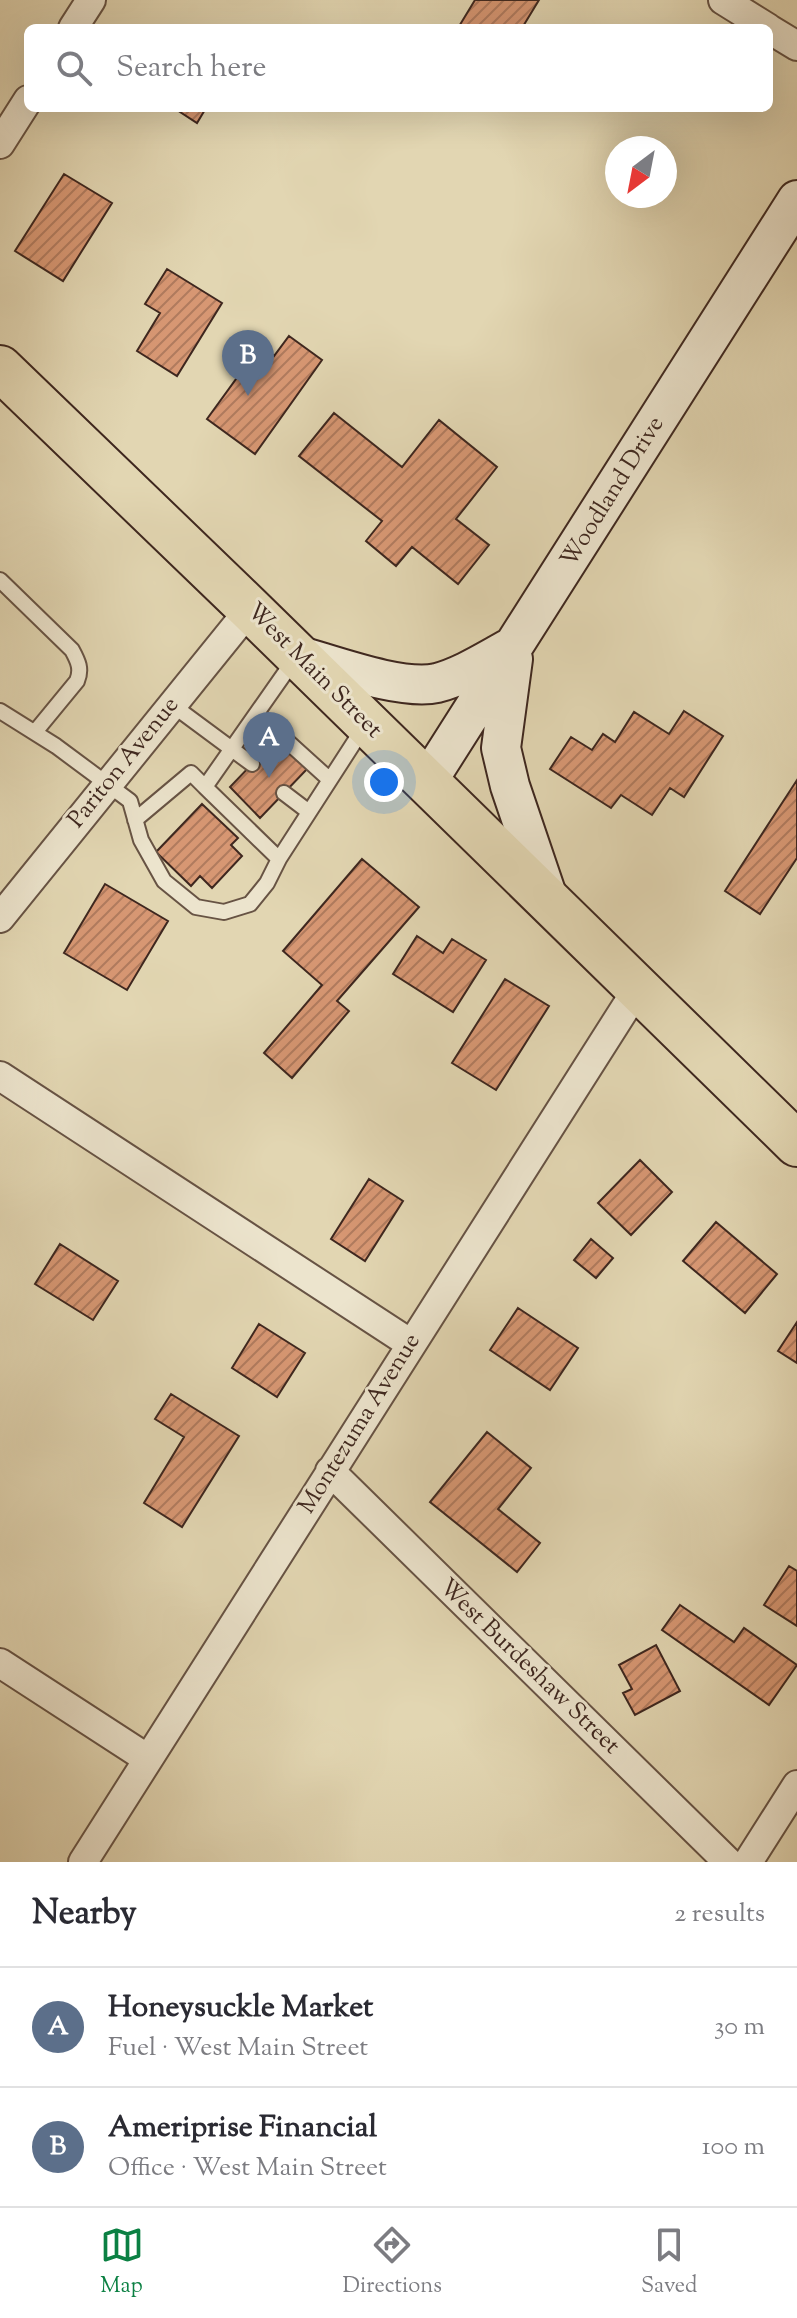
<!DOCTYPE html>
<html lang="en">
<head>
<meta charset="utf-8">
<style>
	:root { --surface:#fff; --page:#f2f2f3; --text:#2b2b33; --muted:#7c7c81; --line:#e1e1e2; --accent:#0b8043 }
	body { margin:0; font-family:"Sorts Mill Goudy",serif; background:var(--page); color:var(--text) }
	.compass { position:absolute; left:605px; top:136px; width:72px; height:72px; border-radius:50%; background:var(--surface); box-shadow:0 8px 32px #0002; rotate:212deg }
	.you { position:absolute; left:384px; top:782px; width:28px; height:28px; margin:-20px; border:6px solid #fff; border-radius:50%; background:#1a73e8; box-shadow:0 0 0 12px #1a73e833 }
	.badge { display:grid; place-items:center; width:52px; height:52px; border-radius:50%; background:var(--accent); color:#fff; font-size:26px; font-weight:700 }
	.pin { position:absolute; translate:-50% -66px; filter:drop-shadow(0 2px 4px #0008) }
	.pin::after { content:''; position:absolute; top:42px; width:28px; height:24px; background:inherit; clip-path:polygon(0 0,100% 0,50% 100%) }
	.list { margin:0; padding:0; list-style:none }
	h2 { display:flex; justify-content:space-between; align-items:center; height:104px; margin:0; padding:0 32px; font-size:34px }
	h2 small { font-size:26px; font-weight:400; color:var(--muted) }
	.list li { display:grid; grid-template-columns:52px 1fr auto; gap:24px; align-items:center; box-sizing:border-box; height:120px; padding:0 32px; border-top:2px solid var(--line) }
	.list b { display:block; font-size:30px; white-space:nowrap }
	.list p { margin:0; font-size:26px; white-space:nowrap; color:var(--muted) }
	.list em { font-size:26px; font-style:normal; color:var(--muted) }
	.icon { flex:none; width:44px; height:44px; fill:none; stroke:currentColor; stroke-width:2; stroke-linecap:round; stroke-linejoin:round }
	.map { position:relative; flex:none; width:797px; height:1862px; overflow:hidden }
	.search { position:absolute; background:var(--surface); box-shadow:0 8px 32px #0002; left:24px; right:24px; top:24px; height:88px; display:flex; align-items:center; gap:20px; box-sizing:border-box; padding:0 28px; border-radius:12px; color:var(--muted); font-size:30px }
	.sheet { height:344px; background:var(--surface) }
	nav { display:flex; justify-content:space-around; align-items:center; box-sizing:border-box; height:112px; border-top:2px solid var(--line); background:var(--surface); font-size:22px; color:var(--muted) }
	nav a { display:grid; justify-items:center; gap:4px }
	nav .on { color:var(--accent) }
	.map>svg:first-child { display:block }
	.building { fill:url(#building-hatch); stroke:#3e271f; stroke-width:2 }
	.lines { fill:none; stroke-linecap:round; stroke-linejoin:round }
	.lane-casing { stroke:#675344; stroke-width:18 }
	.street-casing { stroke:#675344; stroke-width:32 }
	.secondary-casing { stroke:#3e271f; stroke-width:42 }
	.primary-casing { stroke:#3e271f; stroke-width:48 }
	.lane { stroke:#ece4cd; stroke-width:14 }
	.street { stroke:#ece4cd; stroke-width:28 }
	.secondary { stroke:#ece4cd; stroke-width:38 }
	.primary { stroke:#e2d6b2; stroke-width:44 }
	.labels { text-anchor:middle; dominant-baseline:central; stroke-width:6; stroke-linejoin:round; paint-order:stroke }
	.street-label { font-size:24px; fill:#3e271f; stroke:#ece4cd }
</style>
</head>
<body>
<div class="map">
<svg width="797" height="1862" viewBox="0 0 797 1862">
	<defs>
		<pattern id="building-hatch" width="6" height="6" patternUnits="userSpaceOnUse" patternTransform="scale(2)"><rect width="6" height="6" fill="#d79773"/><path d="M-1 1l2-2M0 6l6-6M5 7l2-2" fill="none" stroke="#b07b5e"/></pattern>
	</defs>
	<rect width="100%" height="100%" fill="#e2d6b2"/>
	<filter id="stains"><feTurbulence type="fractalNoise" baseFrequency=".0025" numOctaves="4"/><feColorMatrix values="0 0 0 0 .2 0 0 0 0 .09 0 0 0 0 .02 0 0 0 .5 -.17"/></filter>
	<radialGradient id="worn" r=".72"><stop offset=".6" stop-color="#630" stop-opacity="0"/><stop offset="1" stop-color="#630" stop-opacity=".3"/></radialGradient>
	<path class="building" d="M475,0H539L522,28H458Z
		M174,108H206L197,123Z
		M64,174L112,203L63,281L15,251Z
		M167,269L222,303L177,376L137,351L160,313L145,304Z
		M289,336L322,360L255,454L207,419L260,346L274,356Z
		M334,413L402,467L439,420L497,467L456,519L489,545L458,584L412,547L396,566L366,541L382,521L299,456Z
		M684,711L723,736L684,797L670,788L652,815L621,795L611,808L550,769L571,737L592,750L603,734L615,742L634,712L669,734Z
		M277,738L308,768L260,818L230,787Z
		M797,780V858L760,914L725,891Z
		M202,804L238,838L231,845L242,856L212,888L200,876L191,886L156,852Z
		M362,859L419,907L337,1001L349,1011L292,1078L264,1053L322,985L283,951Z
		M105,884L168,921L127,990L64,953Z
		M417,936L443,953L452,939L486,960L453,1012L393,974Z
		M505,979L549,1006L496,1090L452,1063Z
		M640,1160L672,1192L631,1235L598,1203Z
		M369,1179L403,1201L365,1261L331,1239Z
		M716,1222L777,1274L745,1313L683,1261Z
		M591,1239L613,1258L596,1278L574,1260Z
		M60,1244L118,1281L93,1320L35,1284Z
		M518,1308L578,1348L550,1390L490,1350Z
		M797,1322V1363L778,1351Z
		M259,1324L305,1353L277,1397L232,1368Z
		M171,1394L239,1436L182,1527L144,1503L184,1437L155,1419Z
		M487,1432L531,1468L498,1509L540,1543L517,1572L430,1502Z
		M789,1566L797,1571V1626L764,1605Z
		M680,1605L734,1642L744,1628L797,1665L769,1705L662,1630Z
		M656,1645L680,1691L635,1715L623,1693L632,1689L619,1665Z"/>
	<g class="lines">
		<g class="lane-casing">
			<path id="lane" d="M0,580L72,650C78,661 82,669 77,681L35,732
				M294,660L205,787L279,859L364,727
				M171,704L252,764
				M0,711L56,746L130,801L141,840L164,881L196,907L224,912L250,904L267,883L279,859
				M257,714L330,780
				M284,793L309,812
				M135,820L191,773L205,787"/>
		</g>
		<g class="street-casing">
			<path id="street" d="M723,0L768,28
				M73,28L91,0
				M769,29L797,46
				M0,144L28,100
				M0,918L250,609
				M0,1076L411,1344
				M330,1471L728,1862
				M0,1663L148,1759
				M83,1862L638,988
				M748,1862L797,1785"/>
		</g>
		<g class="secondary-casing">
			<path id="secondary" d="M297,655C333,665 402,691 437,683C463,676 486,661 510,648
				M513,659L501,748L510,786L550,904
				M427,782L797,200"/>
		</g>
		<g class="primary-casing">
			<path id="primary" d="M0,368L250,609L797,1144"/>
		</g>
		<use href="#lane" class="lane"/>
		<use href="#street" class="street"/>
		<use href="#secondary" class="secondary"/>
		<use href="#primary" class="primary"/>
	</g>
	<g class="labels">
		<g class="street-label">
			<text transform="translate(613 492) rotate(-58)">Woodland Drive</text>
			<text transform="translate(314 671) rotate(45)">West Main Street</text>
			<text transform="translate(124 763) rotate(-51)">Pariton Avenue</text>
			<text transform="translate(360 1424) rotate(-58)">Montezuma Avenue</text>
			<text transform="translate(529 1667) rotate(44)">West Burdeshaw Street</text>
		</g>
	</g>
	<rect width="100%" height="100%" filter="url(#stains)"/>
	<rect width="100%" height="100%" fill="url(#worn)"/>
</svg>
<svg class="compass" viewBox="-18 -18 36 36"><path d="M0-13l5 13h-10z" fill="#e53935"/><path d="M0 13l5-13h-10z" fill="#7c7c81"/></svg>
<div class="you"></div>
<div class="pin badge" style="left:269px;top:778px;background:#5c6f8a">A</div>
<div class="pin badge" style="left:248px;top:396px;background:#5c6f8a">B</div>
<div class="search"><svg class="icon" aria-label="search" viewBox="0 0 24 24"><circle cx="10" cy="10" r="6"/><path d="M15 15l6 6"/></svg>Search here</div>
</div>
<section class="sheet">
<h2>Nearby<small>2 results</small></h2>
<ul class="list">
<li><span class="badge" style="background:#5c6f8a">A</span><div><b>Honeysuckle Market</b><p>Fuel · West Main Street</p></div><em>30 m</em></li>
<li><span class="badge" style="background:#5c6f8a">B</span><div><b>Ameriprise Financial</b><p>Office · West Main Street</p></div><em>100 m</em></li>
</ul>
</section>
<nav>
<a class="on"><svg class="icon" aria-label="map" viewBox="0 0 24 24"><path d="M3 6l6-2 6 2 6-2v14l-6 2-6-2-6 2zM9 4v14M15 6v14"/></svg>Map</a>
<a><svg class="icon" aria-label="directions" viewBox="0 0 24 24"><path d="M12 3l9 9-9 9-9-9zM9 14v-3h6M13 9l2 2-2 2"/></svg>Directions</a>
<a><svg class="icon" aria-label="saved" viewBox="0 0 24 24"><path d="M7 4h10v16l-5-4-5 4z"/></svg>Saved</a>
</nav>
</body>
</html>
